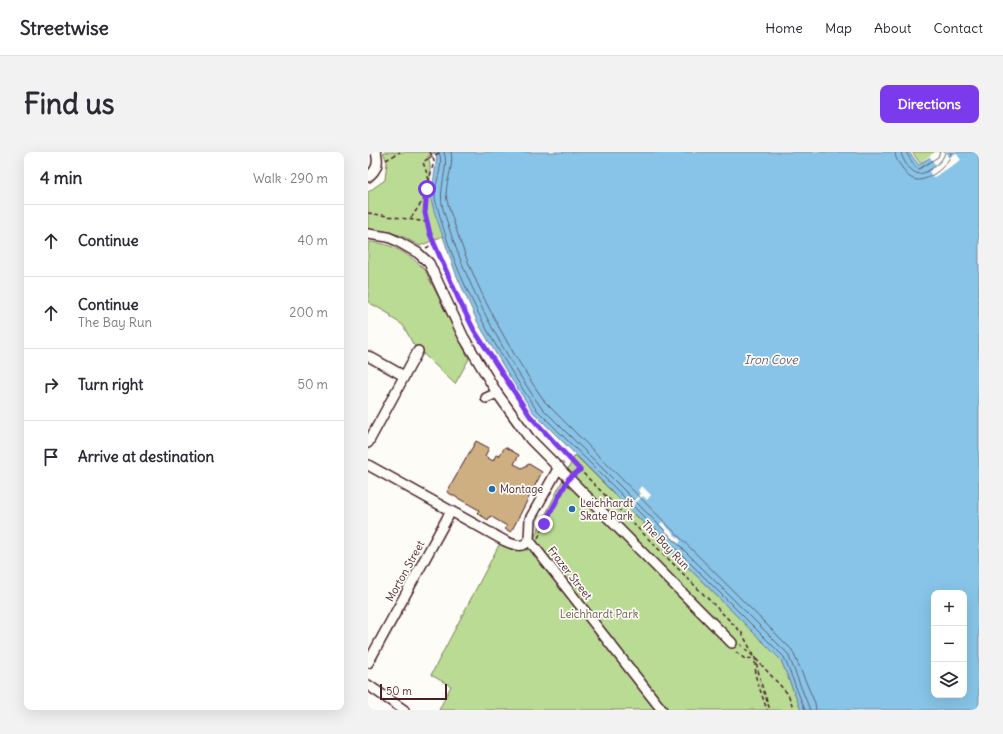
<!DOCTYPE html>
<html lang="en">
<head>
<meta charset="utf-8">
<style>
	:root { --surface:#fff; --page:#f2f2f3; --text:#2b2b33; --muted:#7c7c81; --line:#e1e1e2; --accent:#7c3aed }
	body { margin:0; font-family:Delius,sans-serif; background:var(--page); color:var(--text) }
	.controls { position:absolute; right:12px; bottom:12px; display:grid; overflow:hidden; border-radius:8px; box-shadow:0 4px 16px #0002 }
	.controls button { width:36px; height:36px; display:grid; place-items:center; padding:0; border:0; border-bottom:1px solid var(--line); background:var(--surface); color:var(--text); font:20px sans-serif }
	.scale { position:absolute; left:12px; bottom:10px; width:67px; box-sizing:border-box; padding-left:4px; border:2px solid #4a1f2b; border-top:0; font-size:11px; line-height:14px; white-space:nowrap; color:#4a1f2b; -webkit-text-stroke:3px #fdfcf7; paint-order:stroke }
	.stop { position:absolute; width:12px; height:12px; margin:-9px; border:3px solid #7c3aed; border-radius:50%; background:#fff }
	.stop.end { background:#7c3aed; border-color:#fff; box-shadow:0 1px 4px #0008 }
	.list { margin:0; padding:0; list-style:none }
	h2 { display:flex; justify-content:space-between; align-items:center; height:52px; margin:0; padding:0 16px; font-size:17px }
	h2 small { font-size:13px; font-weight:400; color:var(--muted) }
	.list li { display:grid; grid-template-columns:26px 1fr auto; gap:12px; align-items:center; box-sizing:border-box; height:72px; padding:0 16px; border-top:1px solid var(--line) }
	.list b { display:block; font-size:15px; white-space:nowrap }
	.list p { margin:0; font-size:13px; white-space:nowrap; color:var(--muted) }
	.list em { font-size:13px; font-style:normal; color:var(--muted) }
	.icon { flex:none; width:22px; height:22px; fill:none; stroke:currentColor; stroke-width:2; stroke-linecap:round; stroke-linejoin:round }
	.map { position:relative; flex:none; width:611px; height:558px; overflow:hidden; border-radius:8px }
	header { display:flex; align-items:center; gap:24px; box-sizing:border-box; height:56px; padding:0 20px; background:var(--surface); border-bottom:1px solid var(--line) }
	header strong { font-size:19px }
	nav { display:flex; gap:22px; margin-inline-start:auto; font-size:14px }
	.intro { display:flex; align-items:center; justify-content:space-between; box-sizing:border-box; height:96px; padding:0 24px }
	h1 { margin:0; font-size:28px }
	.button { padding:10px 18px; border-radius:8px; background:var(--accent); color:#fff; font-size:14px; font-weight:700 }
	main { display:flex; gap:24px; padding:0 24px }
	aside { flex:1; background:var(--surface); border-radius:8px; box-shadow:0 4px 16px #0002 }
	.map>svg:first-child { display:block }
	.green { fill:#badb94; stroke:#827d60 }
	.water { fill:#87c4e7; stroke:#6f829c; fill-rule:evenodd }
	.pier { fill:#fdfcf7 }
	.lines { fill:none; stroke-linecap:round; stroke-linejoin:round }
	.shore { stroke:#626176; stroke-width:1 }
	.building { fill:#cdaf82; stroke:#4a1f2b }
	.minor-casing { stroke:#4a1f2b; stroke-width:12 }
	.path { stroke:#4a1f2b; stroke-width:1.5; stroke-dasharray:4 3; stroke-linecap:butt }
	.minor { stroke:#fdfcf7; stroke-width:9 }
	.path-bridge { stroke:#4a1f2b; stroke-width:1.5; stroke-dasharray:4 3; stroke-linecap:butt }
	.route { stroke:#7c3aed; stroke-width:5 }
	.poi-dot { fill:#1f6fb2; stroke:#fdfcf7; stroke-width:1.5 }
	.labels { text-anchor:middle; dominant-baseline:central; stroke-width:3.5; stroke-linejoin:round; paint-order:stroke }
	.poi-label { font-size:11px; fill:#4a1f2b; stroke:#fdfcf7; text-anchor:start }
	.street-label { font-size:11px; fill:#4a1f2b; stroke:#fdfcf7 }
	.park-label { font-size:11px; fill:#6c574a; stroke:#fdfcf7 }
	.water-label { font-size:12px; font-style:italic; fill:#5f596d; stroke:#fdfcf7 }
</style>
</head>
<body>
<header>
<strong>Streetwise</strong>
<nav><a>Home</a><a>Map</a><a>About</a><a>Contact</a></nav>
</header>
<div class="intro"><h1>Find us</h1><a class="button">Directions</a></div>
<main>
<aside>
<h2>4 min<small>Walk · 290 m</small></h2>
<ul class="list">
<li><svg class="icon" aria-label="ahead" viewBox="0 0 24 24"><path d="M12 20V5M6 11l6-6 6 6"/></svg><div><b>Continue</b></div><em>40 m</em></li>
<li><svg class="icon" aria-label="ahead" viewBox="0 0 24 24"><path d="M12 20V5M6 11l6-6 6 6"/></svg><div><b>Continue</b><p>The Bay Run</p></div><em>200 m</em></li>
<li><svg class="icon" aria-label="right" viewBox="0 0 24 24"><path d="M7 20v-9h11M14 6l5 5-5 5"/></svg><div><b>Turn right</b></div><em>50 m</em></li>
<li><svg class="icon" aria-label="arrive" viewBox="0 0 24 24"><path d="M6 21V4h12l-3 4 3 4H6"/></svg><div><b>Arrive at destination</b></div></li>
</ul>
</aside>
<div class="map">
<svg width="611" height="558" viewBox="0 0 611 558">
	<rect width="100%" height="100%" fill="#fdfcf7"/>
	<filter id="ink" filterUnits="userSpaceOnUse"><feTurbulence type="fractalNoise" baseFrequency=".025" numOctaves="2"/><feDisplacementMap in="SourceGraphic" scale="8" xChannelSelector="R" yChannelSelector="G"/><feConvolveMatrix kernelMatrix="1 2 1 2 8 2 1 2 1" color-interpolation-filters="sRGB"/></filter>
	<g filter="url(#ink)">
		<path class="green" d="M15,0H68L60,4L62,13V45L75,84L52,94L32,83L0,77V40L17,28L19,10Z
			M544,0H578L568,14L562,5L552,11Z
			M0,90C22,90 43,103 57,118L101,207L87,232L45,192L35,173L22,165L23,163L0,150Z
			M207,303L413,508L433,558H71L83,534L63,523L131,393L134,392L149,397L160,398Z"/>
		<path class="water" d="M66,0H541L551,13L570,0H611V558H433L413,508L165,260L140,222L110,171L88,122L66,59L63,45L69,5ZM566,441H596V543H566Z"/>
		<path class="pier" d="M567,0H578L581,5L588,1L593,8L565,26L561,19L568,14L562,5L551,11Z
			M274,334L283,343L279,348L275,344L261,357L260,356L273,342L270,338Z
			M294,370L313,389L310,392L300,381L293,388L290,386L298,379L292,372Z"/>
		<g class="lines">
			<path class="shore" d="M71,0C77,13 66,31 67,45C67,48 69,53 70,57C88,128 127,197 168,257L416,505L437,558
				M76,0C82,14 69,38 75,57C96,128 130,193 172,254L420,502L442,558
				M83,0C87,16 75,33 79,48C82,62 88,75 92,89C113,147 142,199 177,250L424,498L447,551L448,558
				M527,0C527,7 531,11 535,17C538,22 542,27 549,28C561,29 583,12 583,0
				M533,0C534,8 542,20 551,22C560,21 576,10 577,0
				M538,0L547,15L551,17L570,5L572,0"/>
		</g>
		<path class="building" d="M108,289L121,296L117,304L125,309L128,303L131,304L137,295L151,303L146,312L154,316L161,312L174,320L143,380L137,377L139,374L122,364L120,368L109,361L111,358L79,340Z"/>
		<g class="lines">
			<g class="minor-casing">
				<path id="minor" d="M0,25C9,18 11,11 8,0
					M0,82L20,85L29,89L50,101L61,111L95,184L129,241L162,287L364,491
					M0,204L36,224
					M118,246L129,241
					M0,291L50,199
					M0,313L137,389C146,393 155,397 161,388
					M161,388L294,558
					M161,388L162,367L191,315
					M0,511L83,359
					M0,533L36,558"/>
			</g>
			<path class="path" d="M62,0L66,9L59,37L57,61L62,81L91,148L106,178L136,225L162,264L212,318L374,481L387,506L394,534L402,558
				M18,8L32,0
				M61,28L55,10L61,6
				M0,61L59,70
				M43,66L58,44
				M58,96L67,91
				M170,386L196,334
				M372,492L386,505
				M368,500L377,507L387,506
				M388,507L420,542L426,558
				M387,510L388,526L399,558"/>
			<use href="#minor" class="minor"/>
			<path class="path-bridge" d="M61,6L73,0"/>
		</g>
	</g>
	<g class="lines" filter="url(#ink)">
		<path class="route" d="M59,37L57,61L62,82L91,148L106,178L162,264L212,318L201,326L176,372"/>
	</g>
	<g class="poi-dot">
		<circle cx="124" cy="337" r="4"/>
		<circle cx="204" cy="357" r="4"/>
	</g>
	<g class="labels">
		<g class="poi-label">
			<text x="132" y="337">Montage</text>
			<text x="212" y="351">Leichhardt<tspan x="212" dy="13">Skate Park</tspan></text>
		</g>
		<g class="street-label">
			<text transform="translate(298 393) rotate(46)">The Bay Run</text>
			<text transform="translate(37 419) rotate(-61)">Morton Street</text>
			<text transform="translate(202 421) rotate(52)">Frazer Street</text>
		</g>
		<g class="park-label">
			<text x="231" y="462">Leichhardt Park</text>
		</g>
		<g class="water-label">
			<text x="403" y="207">Iron Cove</text>
		</g>
	</g>
</svg>
<div class="controls">
<button>+</button>
<button>−</button>
<button><svg class="icon" aria-label="layers" viewBox="0 0 24 24"><path d="M12 4l9 5-9 5-9-5zM3 14l9 5 9-5"/></svg></button>
</div>
<div class="scale">50 m</div>
<div class="stop" style="left:59px;top:37px"></div>
<div class="stop end" style="left:176px;top:372px"></div>
</div>
</main>
</body>
</html>
